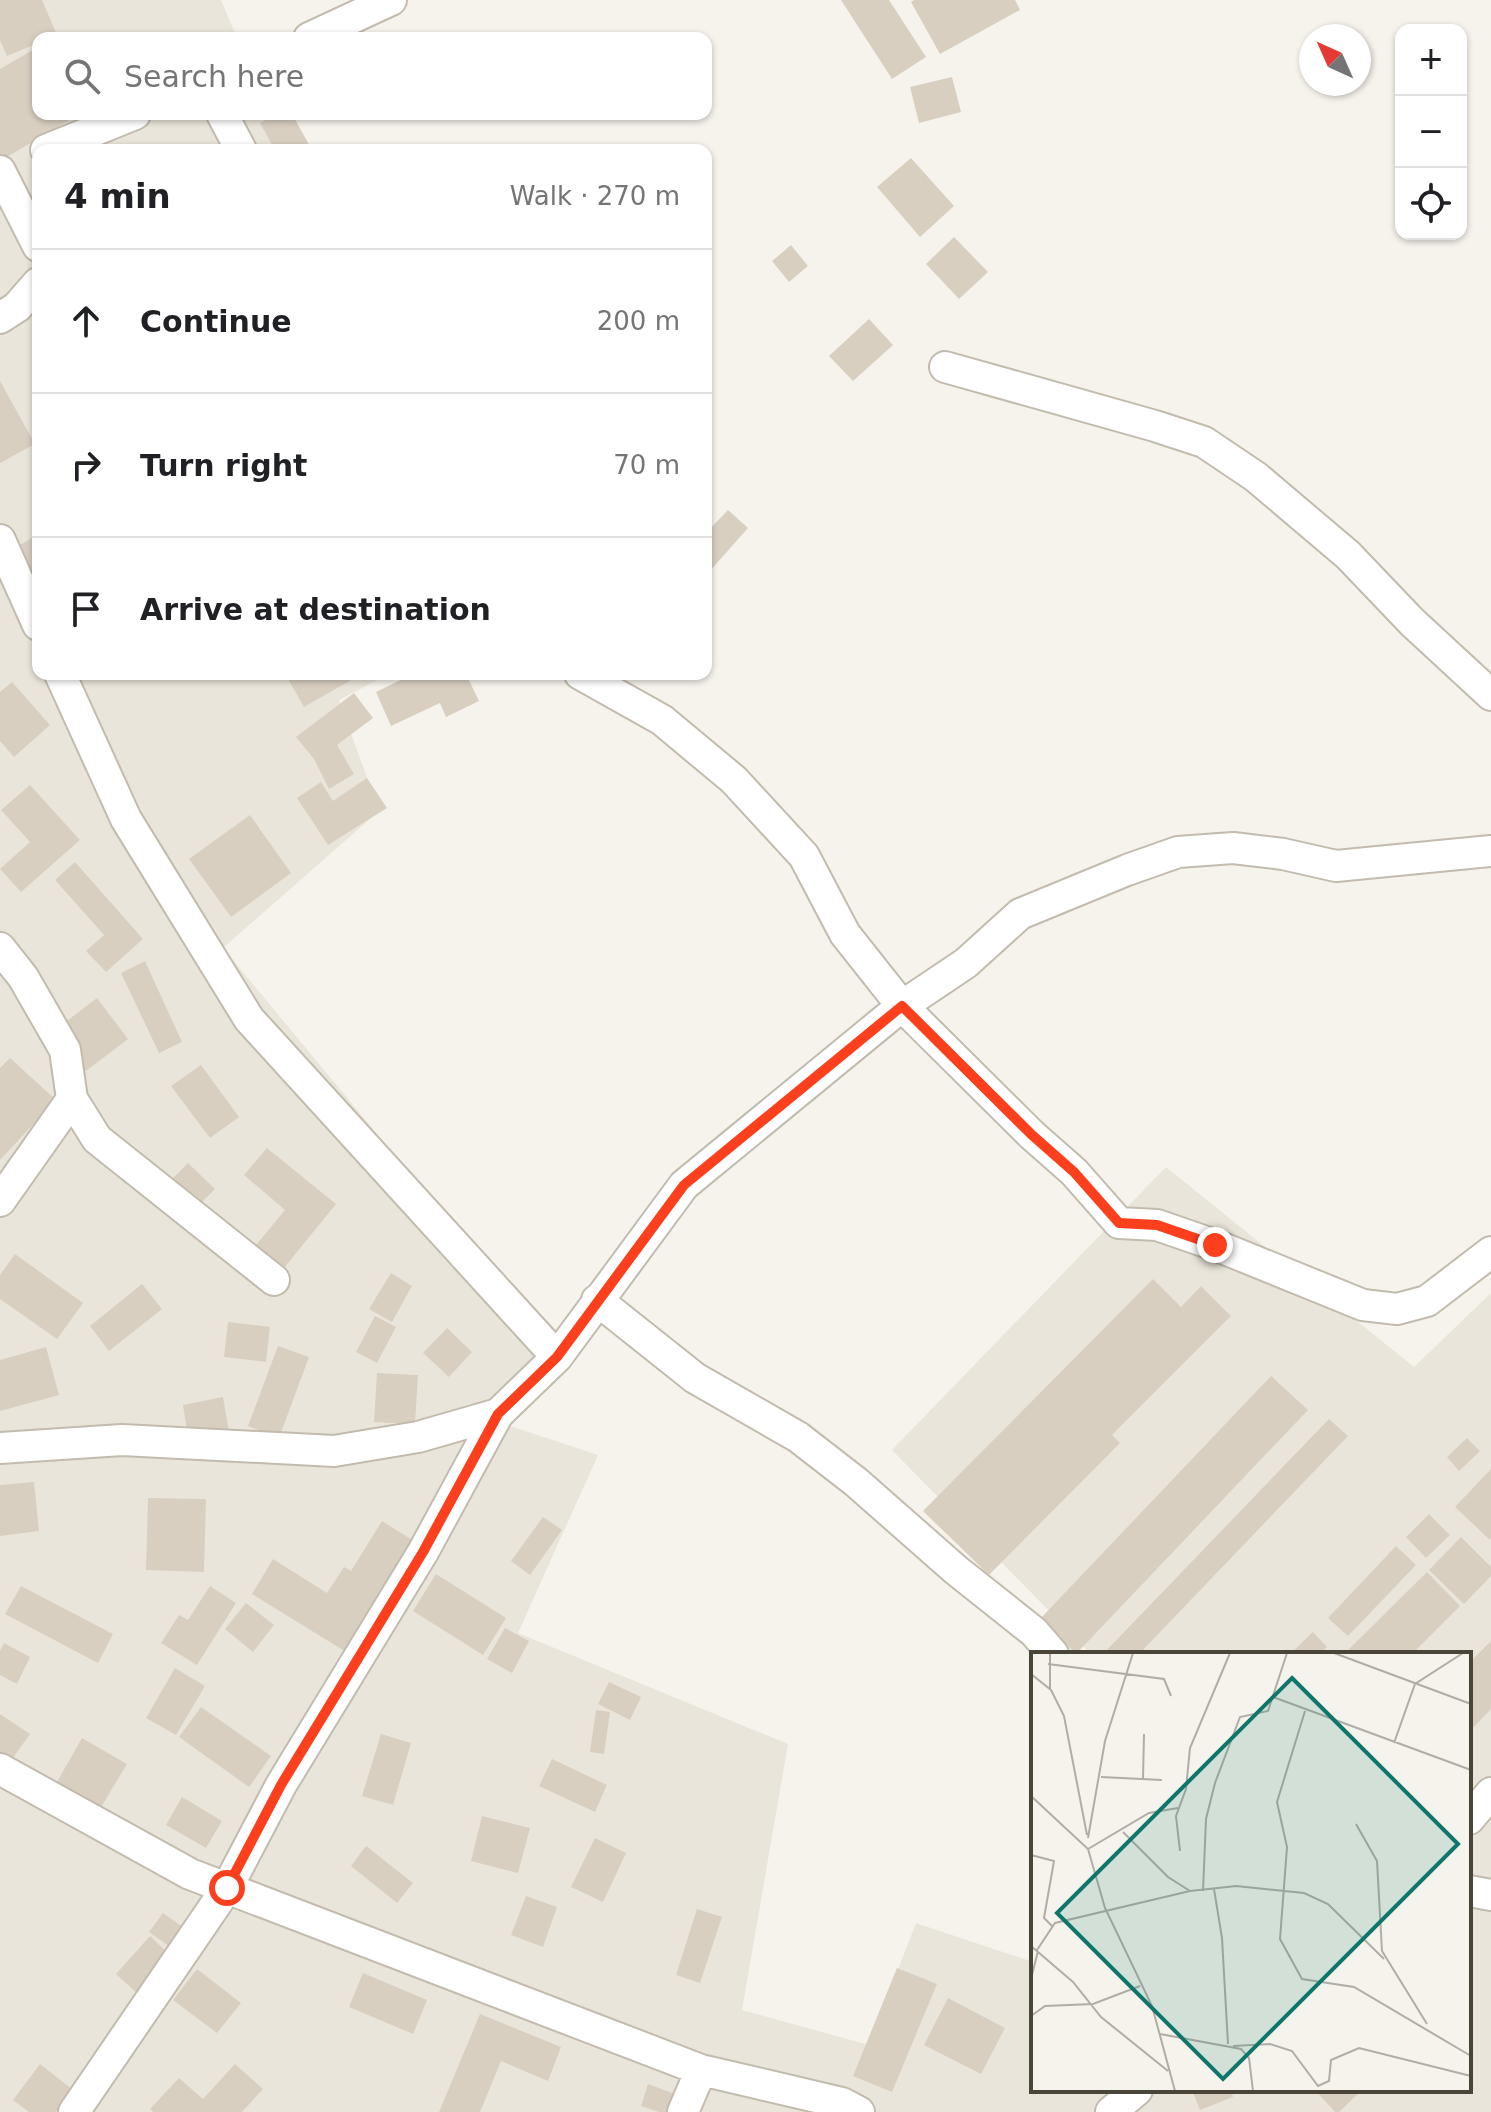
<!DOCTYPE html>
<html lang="en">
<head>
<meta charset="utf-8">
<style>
	:root { --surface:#fff; --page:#f6f6f6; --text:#202124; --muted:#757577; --line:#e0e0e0 }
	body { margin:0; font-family:"DejaVu Sans",sans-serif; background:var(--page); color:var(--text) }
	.controls { position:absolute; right:24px; top:24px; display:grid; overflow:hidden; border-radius:16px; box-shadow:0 2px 6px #0004 }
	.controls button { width:72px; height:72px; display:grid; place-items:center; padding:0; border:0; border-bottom:2px solid var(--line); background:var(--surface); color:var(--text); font:40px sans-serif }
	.compass { position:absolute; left:1299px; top:24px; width:72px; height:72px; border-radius:50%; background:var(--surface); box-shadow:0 2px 6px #0004; rotate:315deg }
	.stop { position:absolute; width:24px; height:24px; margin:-18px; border:6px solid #fc3f1d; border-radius:50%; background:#fff }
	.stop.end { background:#fc3f1d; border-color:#fff; box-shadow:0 2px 8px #0008 }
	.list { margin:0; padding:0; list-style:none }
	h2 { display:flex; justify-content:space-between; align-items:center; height:104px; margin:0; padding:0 32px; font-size:34px }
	h2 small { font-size:26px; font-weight:400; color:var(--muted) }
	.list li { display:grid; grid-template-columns:52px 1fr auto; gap:24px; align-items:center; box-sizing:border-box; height:144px; padding:0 32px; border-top:2px solid var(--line) }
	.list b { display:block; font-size:30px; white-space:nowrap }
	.list em { font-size:26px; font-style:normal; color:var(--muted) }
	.icon { flex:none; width:44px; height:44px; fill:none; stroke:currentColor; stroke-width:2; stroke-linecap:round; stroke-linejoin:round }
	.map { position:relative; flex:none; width:1491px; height:2112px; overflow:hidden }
	.search { position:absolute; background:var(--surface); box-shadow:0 2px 6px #0004; left:32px; top:32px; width:680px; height:88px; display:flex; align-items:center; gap:20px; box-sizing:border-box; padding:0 28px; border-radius:16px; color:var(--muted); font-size:30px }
	.panel { position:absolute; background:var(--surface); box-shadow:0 2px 6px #0004; left:32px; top:144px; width:680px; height:536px; border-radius:16px }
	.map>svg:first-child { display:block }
	.residential { fill:#eae5da }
	.building { fill:#d8cfc1 }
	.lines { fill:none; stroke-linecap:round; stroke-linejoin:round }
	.minor-casing { stroke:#c2bbae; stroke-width:34 }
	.minor { stroke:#fff; stroke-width:30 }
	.route { stroke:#fc3f1d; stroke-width:10 }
	.inset-road { fill:none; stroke:#b2ada4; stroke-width:2 }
	.view { fill:#0f766e; fill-opacity:0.15; stroke:#0f766e; stroke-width:4 }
	.inset-edge { fill:none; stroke:#4b4439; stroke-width:4 }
</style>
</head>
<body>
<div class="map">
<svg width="1491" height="2112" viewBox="0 0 1491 2112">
	<rect width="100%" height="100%" fill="#f6f3ec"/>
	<path class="residential" d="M0,0H221L237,38H38V114H270L285,150H38V674H389L339,700L379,811L223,948L550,1343L477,1415L598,1455L518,1633L788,1744L742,2010L869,2045L916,1923L1033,1962V2090H1469V1654H1091L892,1450L1166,1167L1414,1367L1491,1293V2112H0Z"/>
	<path class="building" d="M0,0H42L57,35L38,38V43L7,56L0,40Z
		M841,0H889L926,57L892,79Z
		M914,0H1015L1020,10L940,54L911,2Z
		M38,47V114H80L0,161V69Z
		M952,77L961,112L919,123L910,87Z
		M276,114H292L312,150H275L260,123Z
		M911,158L954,206L920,237L877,187Z
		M954,237L988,272L959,299L926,264Z
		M791,245L808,266L789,282L772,261Z
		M869,319L893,345L853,381L829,356Z
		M0,381L35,444L0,463Z
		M728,510L748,528L709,572L706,569V533Z
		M38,534V584L17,547Z
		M285,674H362L304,707Z
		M413,674H466L479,701L446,717L440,703L391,726L376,692Z
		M12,682L50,725L14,757L0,741V692Z
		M354,693L373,718L337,745L354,774L329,789L314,759L296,737Z
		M367,778L387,808L328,845L297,798L321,782L333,801Z
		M30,785L80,840L21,892L0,869L30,842L1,810Z
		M250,815L291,873L231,917L189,859Z
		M75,862L143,939L106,972L86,951L104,935L55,880Z
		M145,961L182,1042L159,1053L121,973Z
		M97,998L128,1039L86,1071L55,1030Z
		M10,1058L56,1100L0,1160V1068Z
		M201,1065L239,1117L210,1138L171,1086Z
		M267,1148L336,1204L275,1279L247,1256L285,1210L244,1175Z
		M188,1163L215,1189L186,1218L159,1192Z
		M15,1254L83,1303L57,1339L0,1299V1275Z
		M391,1273L412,1286L392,1322L369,1309Z
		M1153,1279L1181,1307L1201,1286L1231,1316L1112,1435L1120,1443L989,1575L923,1511Z
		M142,1284L162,1309L109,1351L90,1326Z
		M375,1316L396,1327L377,1363L356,1352Z
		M228,1322L270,1327L266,1362L224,1357Z
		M447,1328L472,1352L449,1377L423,1353Z
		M278,1346L309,1357L279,1438L248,1426Z
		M46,1347L59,1395L0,1411V1360Z
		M377,1373L418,1375L415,1424L374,1422Z
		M1271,1376L1308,1410L1076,1654L1040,1619Z
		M223,1397L231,1443L190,1449L183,1405Z
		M1329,1419L1348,1436L1139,1654H1103Z
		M1467,1438L1480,1451L1459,1471L1447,1457Z
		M1491,1469V1538L1490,1540L1455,1507Z
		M34,1482L39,1531L0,1536V1485Z
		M148,1498L206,1499L204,1572L146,1570Z
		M1429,1514L1450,1535L1426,1558L1406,1537Z
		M543,1517L562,1530L530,1575L511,1561Z
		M382,1521L414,1541L346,1652L252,1594L273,1559L327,1593L344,1567L351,1571Z
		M1461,1537L1491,1567V1576L1464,1604L1429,1570Z
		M1396,1546L1416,1565L1348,1636L1328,1618Z
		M1427,1572L1460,1606L1412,1654H1344Z
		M436,1574L506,1618L483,1655L413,1611Z
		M21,1586L113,1634L98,1663L5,1614Z
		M210,1586L236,1603L197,1665L161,1643L179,1615L188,1620Z
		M246,1603L274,1625L253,1652L225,1629Z
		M505,1628L529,1641L512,1673L487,1659Z
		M1313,1632L1327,1647L1319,1654H1290Z
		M1491,1641V1709L1469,1732V1663Z
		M4,1643L30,1657L17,1684L0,1675V1651Z
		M175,1668L205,1686L176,1735L146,1718Z
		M609,1682L641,1697L630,1720L598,1704Z
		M201,1707L271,1756L249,1787L179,1737Z
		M596,1710L610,1712L604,1754L590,1752Z
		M0,1714L30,1734L10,1762L0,1755Z
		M381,1734L411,1743L393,1805L362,1796Z
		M82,1738L127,1764L97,1814L53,1789Z
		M552,1759L607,1785L595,1812L539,1786Z
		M182,1797L222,1821L206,1848L166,1825Z
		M482,1816L530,1828L518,1873L471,1861Z
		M595,1838L626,1853L603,1902L571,1887Z
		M366,1846L413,1883L397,1903L351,1866Z
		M526,1896L557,1907L543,1947L511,1935Z
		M697,1909L722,1917L700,1983L676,1975Z
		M163,1913L187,1930L173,1949L149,1932Z
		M150,1936L174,1959L140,1996L116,1974Z
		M897,1968L937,1984L892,2092L853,2076Z
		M197,1969L241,2003L217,2033L173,2000Z
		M363,1973L427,2000L413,2034L349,2007Z
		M948,1998L1005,2028L981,2074L924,2045Z
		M480,2014L561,2047L548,2081L501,2061L480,2112H439Z
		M40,2064L73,2090L56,2112H29L13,2100Z
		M235,2064L263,2089L242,2112H153L150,2109L179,2078L203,2099Z
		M648,2084L675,2094L669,2112H659L641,2106Z
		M1192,2090H1231L1233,2097L1200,2110Z
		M1315,2090H1362L1339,2112H1335Z"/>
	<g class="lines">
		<g class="minor-casing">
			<path id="minor" d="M309,38L391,0
				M222,114L241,150
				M46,150L135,114
				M0,171L38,246
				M0,318L17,307L38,283
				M945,367L1155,426L1204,442L1256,477L1348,555L1412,622L1491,695
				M0,540L38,625
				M60,674L126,819L249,1019L557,1357
				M580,674L662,720L734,780L804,856L845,934L902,1006L1032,1135L1074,1172L1119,1223L1157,1225L1215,1245L1363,1305L1397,1309L1427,1301L1491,1252
				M0,948L23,977L65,1050L72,1099L97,1139L274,1280
				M0,1201L72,1099
				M597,1300L695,1378L798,1437L856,1482L956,1570L1034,1632L1053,1654
				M0,1448L122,1440L334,1451L418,1437L498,1414
				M0,1769L190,1874L701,2070L842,2103L859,2112
				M1469,1819L1491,1793
				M1469,1891L1491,1895
				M74,2112L227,1888L281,1785L423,1552L498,1414L557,1357L684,1185L902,1006L966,963L1020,914L1127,870L1178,852L1233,848L1283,854L1336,866L1491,851
				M683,2112L701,2070
				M1111,2112L1137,2090"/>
		</g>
		<use href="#minor" class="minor"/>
	</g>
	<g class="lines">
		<path class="route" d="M227,1888L281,1785L423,1552L498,1414L557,1357L684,1185L902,1006L1032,1135L1074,1172L1119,1223L1157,1225L1215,1245"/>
	</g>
	<g transform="translate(1031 1652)">
		<rect width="440" height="440" fill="#f6f3ec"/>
		<path class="inset-road" d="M303,1L440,52M17,12L133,27L140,44M0,22L20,38L33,64L56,183M19,37V1M242,45L440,118M274,59L246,150L256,195L249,287L271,327L323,335L440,404M363,91L384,32L432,1M70,125L131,128M112,127L113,82M0,144L57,197L74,256L121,354L144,439M325,172L346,209L351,299L396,372M92,180L137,225L159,239M57,186L74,89L102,1M57,197L118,161L147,156M149,199L145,164L155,137L159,96L199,1M0,203L23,209L13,266L21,274M183,237L191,286L197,392M172,239L175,167L184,131L209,65L237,59L256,1M0,294L42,330L70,365L137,419M6,298L24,271L159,239L205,234L273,241L297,252L353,307M0,327L7,299M0,364L14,354L62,352L109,334M129,382L210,397L218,406L222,439M202,394L239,392L261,399L287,434L298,429L300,408L328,396L440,424"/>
		<path class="view" d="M261,26L427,192L192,427L26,261Z"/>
		<rect width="440" height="440" class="inset-edge"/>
	</g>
</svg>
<div class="controls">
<button>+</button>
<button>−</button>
<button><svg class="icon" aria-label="locate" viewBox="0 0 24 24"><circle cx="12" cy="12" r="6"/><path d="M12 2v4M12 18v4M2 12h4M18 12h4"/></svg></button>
</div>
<svg class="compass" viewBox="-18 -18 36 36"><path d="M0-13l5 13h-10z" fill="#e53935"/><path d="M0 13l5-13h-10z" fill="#757577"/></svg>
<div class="stop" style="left:227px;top:1888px"></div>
<div class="stop end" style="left:1215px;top:1245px"></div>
<div class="search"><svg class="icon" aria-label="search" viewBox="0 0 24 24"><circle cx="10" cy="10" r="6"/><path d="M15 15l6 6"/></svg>Search here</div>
<section class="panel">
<h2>4 min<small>Walk · 270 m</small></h2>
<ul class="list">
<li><svg class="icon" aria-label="ahead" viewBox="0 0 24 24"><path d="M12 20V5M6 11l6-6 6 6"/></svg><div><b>Continue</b></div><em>200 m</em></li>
<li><svg class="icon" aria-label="right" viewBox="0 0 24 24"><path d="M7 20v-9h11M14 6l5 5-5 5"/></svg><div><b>Turn right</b></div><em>70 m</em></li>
<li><svg class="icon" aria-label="arrive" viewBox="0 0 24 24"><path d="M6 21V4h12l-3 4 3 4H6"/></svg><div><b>Arrive at destination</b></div></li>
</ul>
</section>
</div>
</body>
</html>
